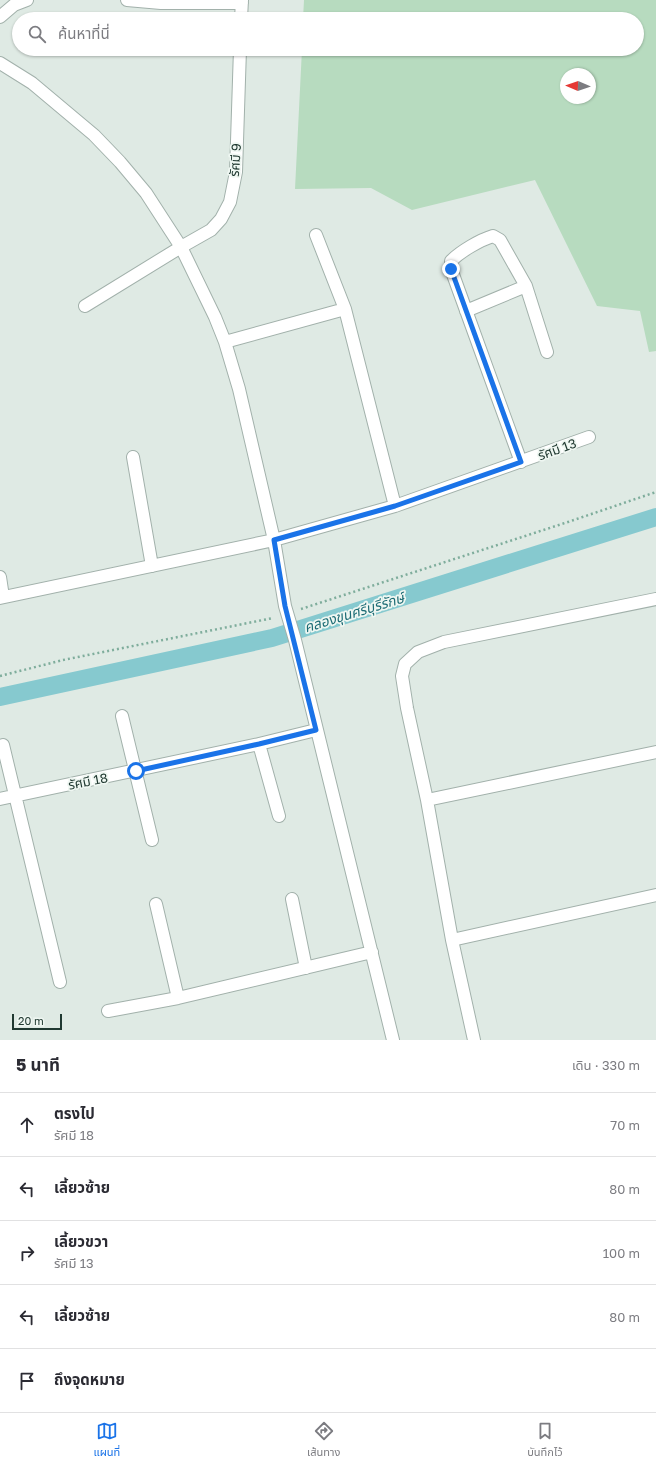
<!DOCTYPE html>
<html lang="th">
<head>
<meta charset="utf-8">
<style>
	:root { --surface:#fff; --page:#f2f2f3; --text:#2b2b33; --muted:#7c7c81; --line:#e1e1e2; --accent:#1a73e8 }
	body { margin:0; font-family:"Golos Text","Noto Sans Thai",sans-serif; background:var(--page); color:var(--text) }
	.compass { position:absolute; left:560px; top:68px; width:36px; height:36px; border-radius:50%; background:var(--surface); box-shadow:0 1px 3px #0004; rotate:272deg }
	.scale { position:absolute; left:12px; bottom:10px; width:50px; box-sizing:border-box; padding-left:4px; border:2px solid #203931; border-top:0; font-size:11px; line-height:14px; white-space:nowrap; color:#203931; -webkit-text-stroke:3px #eff7f2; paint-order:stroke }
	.stop { position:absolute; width:12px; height:12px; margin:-9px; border:3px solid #1a73e8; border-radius:50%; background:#fff }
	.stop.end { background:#1a73e8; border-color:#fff; box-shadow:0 1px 4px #0008 }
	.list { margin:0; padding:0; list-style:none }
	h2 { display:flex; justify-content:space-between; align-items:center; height:52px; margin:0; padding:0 16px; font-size:17px }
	h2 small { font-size:13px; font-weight:400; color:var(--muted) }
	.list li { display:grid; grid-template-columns:26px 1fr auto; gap:12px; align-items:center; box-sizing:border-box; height:64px; padding:0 16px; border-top:1px solid var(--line) }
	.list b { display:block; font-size:15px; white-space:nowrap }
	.list p { margin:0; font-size:13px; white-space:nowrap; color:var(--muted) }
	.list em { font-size:13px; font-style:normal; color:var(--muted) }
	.icon { flex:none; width:22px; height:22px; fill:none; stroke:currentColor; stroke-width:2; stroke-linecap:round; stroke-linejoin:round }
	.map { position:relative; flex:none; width:656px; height:1040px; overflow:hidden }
	.search { position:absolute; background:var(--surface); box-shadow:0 1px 3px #0004; left:12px; right:12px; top:12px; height:44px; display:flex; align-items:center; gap:10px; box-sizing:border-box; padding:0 14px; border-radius:22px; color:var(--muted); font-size:15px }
	.sheet { height:372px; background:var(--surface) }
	nav { display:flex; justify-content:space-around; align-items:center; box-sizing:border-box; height:56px; border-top:1px solid var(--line); background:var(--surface); font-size:11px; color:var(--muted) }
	nav a { display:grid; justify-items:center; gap:2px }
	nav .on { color:var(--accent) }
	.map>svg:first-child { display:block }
	.green { fill:#b7dbbf; fill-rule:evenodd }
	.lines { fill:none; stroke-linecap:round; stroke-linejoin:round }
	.canal { stroke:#86c9cf; stroke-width:18 }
	.minor-casing { stroke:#a2b1ab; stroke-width:14 }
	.path { stroke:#7fad9c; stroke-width:2.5; stroke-dasharray:2 3; stroke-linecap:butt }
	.minor { stroke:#fff; stroke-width:12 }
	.route { stroke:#1a73e8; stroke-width:5 }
	.labels { text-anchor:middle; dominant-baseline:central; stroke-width:3.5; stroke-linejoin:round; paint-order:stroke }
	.street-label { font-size:13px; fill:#203931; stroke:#eff7f2 }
	.water-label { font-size:14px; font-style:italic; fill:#1b6b74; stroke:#eff7f2 }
</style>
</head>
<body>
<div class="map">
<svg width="656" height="1040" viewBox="0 0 656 1040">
	<rect width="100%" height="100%" fill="#dfeae4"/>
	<path class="green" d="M304,0H656V351L649,352L640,311L597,306L535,180L412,210L371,188L295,189L302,49H637V19H303ZM566,74H590V98H566Z"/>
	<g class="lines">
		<path class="canal" d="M0,697L272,638L656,517"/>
		<g class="minor-casing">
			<path id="minor" d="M127,0L161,3H242
				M0,17L14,5L27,0
				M241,19L242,0
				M0,63L32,83L94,135L120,162L146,193L181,247L215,317L225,342L239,389L274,540L285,606L295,640L393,1040
				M316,235L345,309L395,506
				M85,306L181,247L211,230L221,219L230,202L236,172L240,49
				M466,311L526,286
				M225,342L345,309
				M133,457L152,566
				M521,462L451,269V261C461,251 480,240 493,236L500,240L526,286L547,352
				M0,577L3,597
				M0,598L274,540L395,506L589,437
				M122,716L152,840
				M259,744L279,816
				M3,745L60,982
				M0,799L259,744L316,730
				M427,800L656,752
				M292,899L306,968
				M156,904L178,998
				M452,940L656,895
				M108,1011L178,998L372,952
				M474,1040L452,940L427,800L407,708L402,676L405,664L418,652L444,642L656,599"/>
		</g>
		<path class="path" d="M301,609L568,522L656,492
			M0,676L63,660L273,618"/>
		<use href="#minor" class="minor"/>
	</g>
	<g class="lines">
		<path class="route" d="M136,771L259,744L316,730L285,606L274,540L395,506L521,462L451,269"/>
	</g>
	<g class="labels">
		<g class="street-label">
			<text transform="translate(235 160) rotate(-86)">รัศมี 9</text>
			<text transform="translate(557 449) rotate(-20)">รัศมี 13</text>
			<text transform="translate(88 781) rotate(-11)">รัศมี 18</text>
		</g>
		<g class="water-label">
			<text transform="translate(354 612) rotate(-17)">คลองขุนศรีบุรีรักษ์</text>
		</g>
	</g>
</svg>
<svg class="compass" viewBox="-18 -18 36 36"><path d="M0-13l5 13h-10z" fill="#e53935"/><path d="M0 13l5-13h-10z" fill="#7c7c81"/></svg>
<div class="scale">20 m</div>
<div class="stop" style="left:136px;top:771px"></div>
<div class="stop end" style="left:451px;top:269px"></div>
<div class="search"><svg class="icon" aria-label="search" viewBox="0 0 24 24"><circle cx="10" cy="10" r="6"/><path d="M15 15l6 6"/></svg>ค้นหาที่นี่</div>
</div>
<section class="sheet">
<h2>5 นาที<small>เดิน · 330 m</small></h2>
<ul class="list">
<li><svg class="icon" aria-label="ahead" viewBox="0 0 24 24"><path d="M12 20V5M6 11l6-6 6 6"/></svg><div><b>ตรงไป</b><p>รัศมี 18</p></div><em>70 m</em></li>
<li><svg class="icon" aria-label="left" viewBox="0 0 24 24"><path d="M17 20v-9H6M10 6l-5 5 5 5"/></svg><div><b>เลี้ยวซ้าย</b></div><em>80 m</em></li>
<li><svg class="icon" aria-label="right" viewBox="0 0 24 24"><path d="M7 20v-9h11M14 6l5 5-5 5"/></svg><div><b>เลี้ยวขวา</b><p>รัศมี 13</p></div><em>100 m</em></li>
<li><svg class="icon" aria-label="left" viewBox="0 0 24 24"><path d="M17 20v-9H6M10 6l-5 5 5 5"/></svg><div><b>เลี้ยวซ้าย</b></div><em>80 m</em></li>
<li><svg class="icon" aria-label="arrive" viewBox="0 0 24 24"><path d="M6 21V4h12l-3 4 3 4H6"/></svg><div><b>ถึงจุดหมาย</b></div></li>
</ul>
</section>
<nav>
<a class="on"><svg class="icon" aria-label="map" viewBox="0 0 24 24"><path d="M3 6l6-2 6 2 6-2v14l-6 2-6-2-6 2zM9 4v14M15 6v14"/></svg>แผนที่</a>
<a><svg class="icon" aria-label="directions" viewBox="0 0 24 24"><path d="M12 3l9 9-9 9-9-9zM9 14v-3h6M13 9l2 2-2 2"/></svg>เส้นทาง</a>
<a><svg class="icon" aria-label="saved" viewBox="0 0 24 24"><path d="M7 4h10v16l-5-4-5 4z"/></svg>บันทึกไว้</a>
</nav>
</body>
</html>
